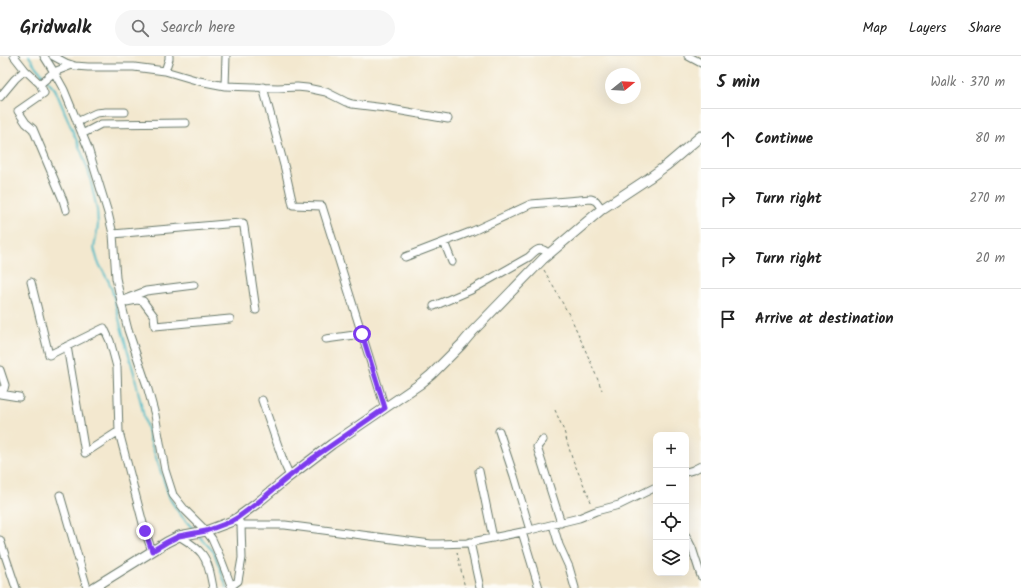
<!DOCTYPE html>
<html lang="en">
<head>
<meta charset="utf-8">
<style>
	:root { --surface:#fff; --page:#f6f6f6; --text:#222; --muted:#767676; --line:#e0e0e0 }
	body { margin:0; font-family:Kalam,sans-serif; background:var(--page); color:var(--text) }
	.controls { position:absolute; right:12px; bottom:12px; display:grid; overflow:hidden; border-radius:8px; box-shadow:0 4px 16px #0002 }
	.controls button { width:36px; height:36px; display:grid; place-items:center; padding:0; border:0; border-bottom:1px solid var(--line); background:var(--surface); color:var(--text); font:20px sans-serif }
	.compass { position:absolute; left:605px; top:12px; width:36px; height:36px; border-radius:50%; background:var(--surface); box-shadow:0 4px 16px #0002; rotate:72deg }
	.stop { position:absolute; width:12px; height:12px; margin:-9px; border:3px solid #7c3aed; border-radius:50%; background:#fff }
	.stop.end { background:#7c3aed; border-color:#fff; box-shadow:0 1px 4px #0008 }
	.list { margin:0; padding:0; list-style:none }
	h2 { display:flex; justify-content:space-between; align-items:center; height:52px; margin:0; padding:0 16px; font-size:17px }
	h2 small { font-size:13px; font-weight:400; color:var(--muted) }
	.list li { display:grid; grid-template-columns:26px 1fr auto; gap:12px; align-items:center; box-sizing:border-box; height:60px; padding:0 16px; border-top:1px solid var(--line) }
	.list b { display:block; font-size:15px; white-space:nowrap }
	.list em { font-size:13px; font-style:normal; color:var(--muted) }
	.icon { flex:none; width:22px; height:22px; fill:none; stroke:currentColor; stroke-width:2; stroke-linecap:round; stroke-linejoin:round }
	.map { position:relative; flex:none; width:701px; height:532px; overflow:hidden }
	header { display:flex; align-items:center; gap:24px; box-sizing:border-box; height:56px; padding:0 20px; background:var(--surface); border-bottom:1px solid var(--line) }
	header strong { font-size:19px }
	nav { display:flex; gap:22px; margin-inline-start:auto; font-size:14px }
	.search { width:280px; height:36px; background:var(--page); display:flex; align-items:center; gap:10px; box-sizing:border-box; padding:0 14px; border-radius:22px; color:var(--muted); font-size:15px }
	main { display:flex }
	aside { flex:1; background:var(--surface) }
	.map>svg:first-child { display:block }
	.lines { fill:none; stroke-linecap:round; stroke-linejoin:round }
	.stream { stroke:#4bb9c5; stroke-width:2 }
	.minor-casing { stroke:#69796a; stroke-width:9 }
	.major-casing { stroke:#69796a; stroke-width:11 }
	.path { stroke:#69796a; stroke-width:1; stroke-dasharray:3 3; stroke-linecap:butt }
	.minor { stroke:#fff; stroke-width:7 }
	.major { stroke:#fff; stroke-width:9 }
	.route { stroke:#7c3aed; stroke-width:5 }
</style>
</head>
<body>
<header>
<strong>Gridwalk</strong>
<div class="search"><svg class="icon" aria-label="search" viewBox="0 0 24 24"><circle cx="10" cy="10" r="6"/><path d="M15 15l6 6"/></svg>Search here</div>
<nav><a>Map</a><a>Layers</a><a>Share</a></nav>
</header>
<main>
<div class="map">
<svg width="701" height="532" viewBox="0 0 701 532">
	<rect width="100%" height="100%" fill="#fdfcf7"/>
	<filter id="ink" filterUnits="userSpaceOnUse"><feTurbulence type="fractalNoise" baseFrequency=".025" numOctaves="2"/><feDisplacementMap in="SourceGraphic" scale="8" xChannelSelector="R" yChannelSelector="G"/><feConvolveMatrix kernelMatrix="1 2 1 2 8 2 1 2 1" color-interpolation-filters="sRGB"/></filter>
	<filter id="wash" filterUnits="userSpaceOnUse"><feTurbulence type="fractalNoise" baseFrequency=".012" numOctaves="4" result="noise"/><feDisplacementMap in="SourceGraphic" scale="16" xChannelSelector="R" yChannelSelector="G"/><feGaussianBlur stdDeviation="0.9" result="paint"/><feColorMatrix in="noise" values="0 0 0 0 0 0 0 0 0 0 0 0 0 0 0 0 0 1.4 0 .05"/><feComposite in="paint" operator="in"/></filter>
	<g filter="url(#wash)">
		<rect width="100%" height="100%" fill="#f3e8cf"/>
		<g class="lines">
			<path class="stream" d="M29,0L36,11L55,33L81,95L89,117L97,154L98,169L94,192L98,206L109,226L112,234L121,271L134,317L148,378L170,443L179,457L194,474
				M198,479L214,496L227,532"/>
		</g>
	</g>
	<g filter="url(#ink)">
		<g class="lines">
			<g class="minor-casing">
				<path id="minor" d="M14,0L25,14L40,28L44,37L18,55L26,67L33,73L63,144L66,154
					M44,0L54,16L64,34L88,92L108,157L113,178L116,222L122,250L128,274L147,330L155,359L165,414L173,439L185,454L206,475L212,483L220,501L232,532
					M53,0L66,7L75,10L88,11H134L165,15L199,25L225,30L278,32L297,31L307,32L326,36L346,46L352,48L385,52L448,63
					M688,0L701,7
					M165,15L169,3V0
					M40,28L54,16L72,9
					M225,30L226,0
					M263,31L285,113L293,149L322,150L385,352
					M0,41L15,23L25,14
					M77,66L96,57L106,56H125
					M82,78L101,68L186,67
					M113,178L226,168L243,167L244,171L256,254
					M444,186L452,206
					M405,201L473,175L531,148L591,143L596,145L602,153
					M31,226L49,299L104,272L110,285L117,311L119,376L145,475L152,495
					M123,244L146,235L194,229
					M121,247L137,244L143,245L145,248L154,260L155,270L230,263
					M434,250L471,234L529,201C536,194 540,189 549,198
					M326,283L362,278
					M67,290L85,397L116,377L119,376
					M0,314L5,329L4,333L0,334
					M0,338L19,341
					M262,344L284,407L290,420
					M499,375L514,420L530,474
					M543,384L537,391L561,467
					M479,415L493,482
					M686,416L693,414L701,410
					M60,439L87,532
					M237,462L241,469H285L431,488H439L467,487L522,476L579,462L596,455L619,449L656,431
					M553,469L559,489L569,511L575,532
					M522,476L539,532
					M179,480C187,485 197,491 202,498C209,507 211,521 213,532
					M686,480L692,492L701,520
					M0,484L16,532
					M470,486L480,532
					M231,530L238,525L242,502L241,469"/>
			</g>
			<g class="major-casing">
				<path id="major" d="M93,532L167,486L179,480L206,475L230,466L237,462L256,448L286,423L332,388L420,328L431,319L462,288L473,275L543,203L602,153L649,122L667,109L701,80"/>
			</g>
			<path class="path" d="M544,214L572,264L591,307L602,334
				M555,354L564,375L572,402L592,448
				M457,496L465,532"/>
			<use href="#minor" class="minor"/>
			<use href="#major" class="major"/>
		</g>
	</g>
	<g class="lines" filter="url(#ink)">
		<path class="route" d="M145,475L152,495L167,486L179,480L206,475L230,466L237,462L256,448L286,423L313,402L385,352L362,278"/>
	</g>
</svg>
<div class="controls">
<button>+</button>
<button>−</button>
<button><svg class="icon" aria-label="locate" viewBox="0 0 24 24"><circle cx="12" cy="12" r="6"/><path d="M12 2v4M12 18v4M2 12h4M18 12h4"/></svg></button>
<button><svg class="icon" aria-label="layers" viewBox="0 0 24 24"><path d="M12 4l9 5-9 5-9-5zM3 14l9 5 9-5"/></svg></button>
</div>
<svg class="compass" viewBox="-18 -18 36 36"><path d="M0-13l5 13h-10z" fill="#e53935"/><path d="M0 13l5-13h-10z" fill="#767676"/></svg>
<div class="stop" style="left:362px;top:278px"></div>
<div class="stop end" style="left:145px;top:475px"></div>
</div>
<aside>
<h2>5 min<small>Walk · 370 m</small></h2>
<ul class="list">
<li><svg class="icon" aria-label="ahead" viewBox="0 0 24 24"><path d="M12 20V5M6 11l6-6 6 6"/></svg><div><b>Continue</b></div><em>80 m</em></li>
<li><svg class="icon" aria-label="right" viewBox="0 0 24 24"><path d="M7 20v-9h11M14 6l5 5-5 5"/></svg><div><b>Turn right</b></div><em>270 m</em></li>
<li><svg class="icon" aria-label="right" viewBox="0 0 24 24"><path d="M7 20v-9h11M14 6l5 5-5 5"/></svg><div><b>Turn right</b></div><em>20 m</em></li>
<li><svg class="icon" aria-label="arrive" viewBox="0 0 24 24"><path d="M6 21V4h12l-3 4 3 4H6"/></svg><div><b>Arrive at destination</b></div></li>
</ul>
</aside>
</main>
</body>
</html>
